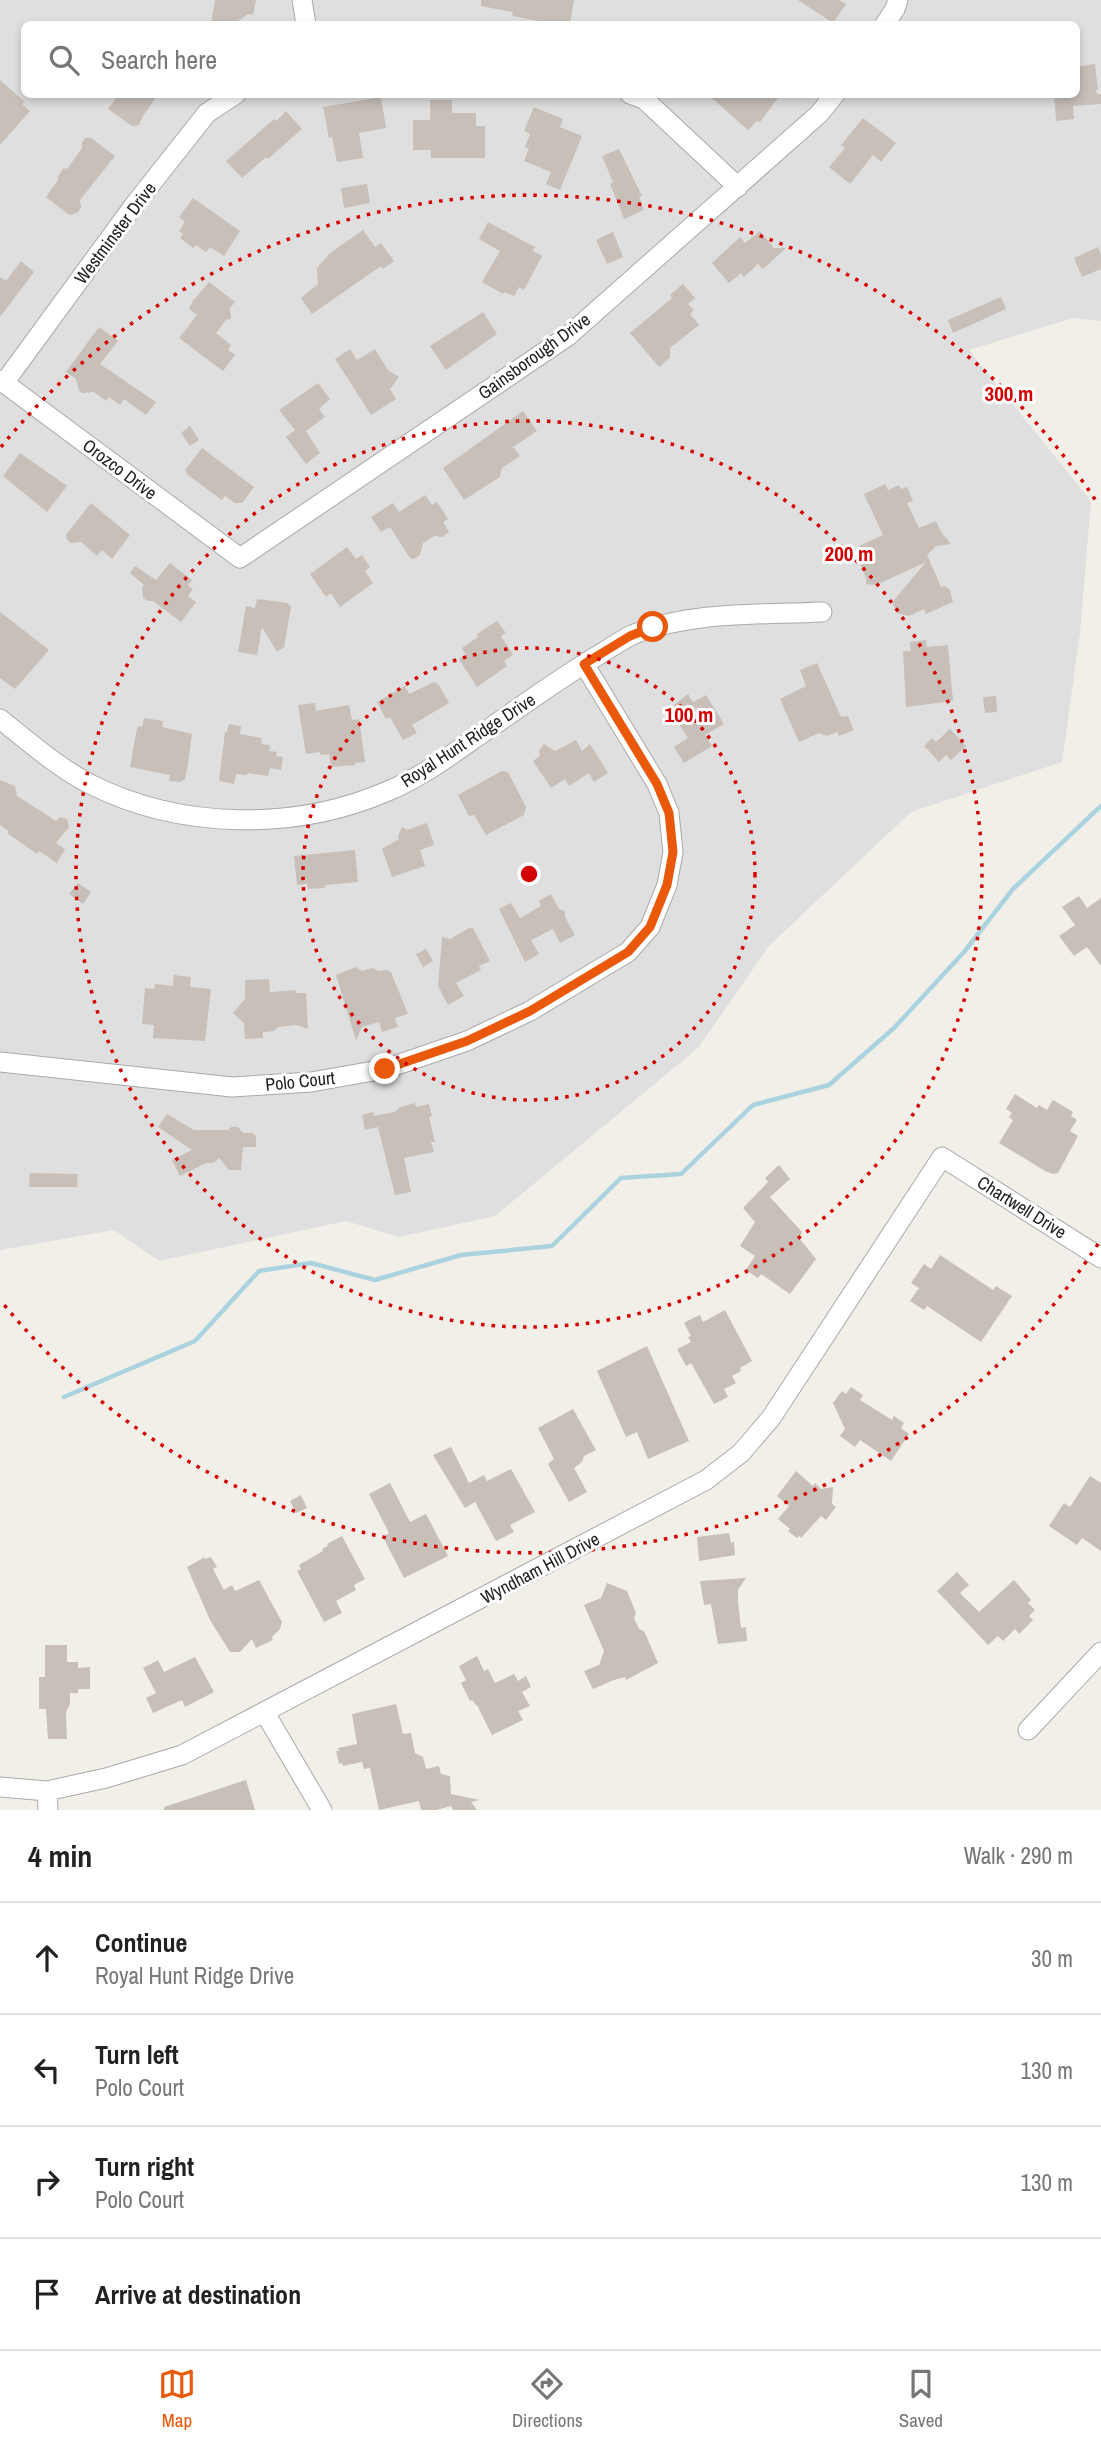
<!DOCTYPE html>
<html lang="en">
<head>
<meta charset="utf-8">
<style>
	:root { --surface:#fff; --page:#f2f2f2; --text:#222; --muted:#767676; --line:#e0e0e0; --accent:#ea580c }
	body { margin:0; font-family:"Archivo Narrow",sans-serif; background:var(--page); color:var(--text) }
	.stop { position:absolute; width:21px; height:21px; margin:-16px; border:5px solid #ea580c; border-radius:50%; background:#fff }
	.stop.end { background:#ea580c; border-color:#fff; box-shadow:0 2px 7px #0008 }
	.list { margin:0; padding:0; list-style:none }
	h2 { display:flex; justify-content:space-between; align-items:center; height:91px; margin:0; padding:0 28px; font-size:30px }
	h2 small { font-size:23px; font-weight:400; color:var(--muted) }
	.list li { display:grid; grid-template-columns:46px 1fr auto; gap:21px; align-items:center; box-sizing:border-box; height:112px; padding:0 28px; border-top:2px solid var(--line) }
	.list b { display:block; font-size:26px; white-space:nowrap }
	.list p { margin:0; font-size:23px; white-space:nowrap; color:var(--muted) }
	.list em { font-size:23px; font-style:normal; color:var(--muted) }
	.icon { flex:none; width:38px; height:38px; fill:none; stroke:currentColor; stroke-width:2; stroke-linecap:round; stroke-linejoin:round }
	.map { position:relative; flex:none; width:1101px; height:1810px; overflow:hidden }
	.search { position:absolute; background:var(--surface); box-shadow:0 4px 10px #0003; left:21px; right:21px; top:21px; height:77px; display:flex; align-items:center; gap:18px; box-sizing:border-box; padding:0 24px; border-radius:10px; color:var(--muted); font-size:26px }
	.sheet { height:539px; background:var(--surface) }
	nav { display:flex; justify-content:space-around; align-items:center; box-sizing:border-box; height:98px; border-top:2px solid var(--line); background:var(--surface); font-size:19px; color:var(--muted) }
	nav a { display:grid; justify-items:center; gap:4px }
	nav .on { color:var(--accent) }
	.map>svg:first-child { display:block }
	.residential { fill:#e0dfdf; fill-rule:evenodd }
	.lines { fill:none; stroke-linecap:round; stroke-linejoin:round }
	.stream { stroke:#aad3df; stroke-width:4.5 }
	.building { fill:#c7bfb8 }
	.minor-casing { stroke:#a9a9a9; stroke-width:21 }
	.minor { stroke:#fff; stroke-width:19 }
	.route { stroke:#ea580c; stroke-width:9 }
	.ring { fill:none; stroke:#d40000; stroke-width:3.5; stroke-dasharray:3.5 7 }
	.labels { text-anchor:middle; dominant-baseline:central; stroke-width:6; stroke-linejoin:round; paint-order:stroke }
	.street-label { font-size:18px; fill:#222; stroke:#fff }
	.centre { fill:#d40000; stroke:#fff; stroke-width:3.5 }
	.ring-label { font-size:21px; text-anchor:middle; font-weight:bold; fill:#d40000; stroke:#fff; stroke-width:6; stroke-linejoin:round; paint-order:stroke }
</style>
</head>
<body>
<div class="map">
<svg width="1101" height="1810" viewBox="0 0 1101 1810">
	<rect width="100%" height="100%" fill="#f2efe9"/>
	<path class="residential" d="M0,0H1101V321L1073,318L969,350L1091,501L1080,633L1062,762L911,812L769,946L698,1048L495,1216L399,1237L346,1221L159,1261L114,1230L0,1250ZM24,24H1076V94H24Z"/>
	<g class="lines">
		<path class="stream" d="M64,1397L195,1341L259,1271L311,1263L375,1280L461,1255L552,1246L621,1178L681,1174L753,1105L829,1085L894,1028L964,952L1013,889L1101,806"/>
	</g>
	<path class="building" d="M215,0H256L253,15L248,14L238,21L237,24H211Z
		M481,0H574L570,24H554L512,16L513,12L481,6Z
		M798,0H839L846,4L833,23Z
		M1095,64L1098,90H1096L1097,94H1101V104L1073,106L1074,119L1056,121L1054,94H1076V67Z
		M0,80L25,102L22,104L30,111L0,145Z
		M119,94H158L143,116L139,125L132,126L108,109Z
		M707,94H781L760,122L757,121L748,130Z
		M381,97L386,128L359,133L363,158L337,162L332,137L329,138L323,107Z
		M430,100H452V113H476V126H485V158H431V150H413V120H430Z
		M534,107L563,119L560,127L582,136L560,190L546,184L551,172L524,161L529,149L525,147L530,134L524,131Z
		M286,111L302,129L268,159L266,157L242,178L226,161L274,119L276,121Z
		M863,118L896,143L881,162L873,155L850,184L829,167L845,148L841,145Z
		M85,138H91L115,156L80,200L81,208L77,213L69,215L46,197L58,180V176L63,169L68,168L82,148V143Z
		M619,149L642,196L639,197L644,210L624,219L610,184L613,182L602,156Z
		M367,184L370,203L344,208L341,188Z
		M193,198L240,231L224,256L210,247L206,252L196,245L193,248L180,238L183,234L179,231L185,222L179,217Z
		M488,222L535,247L533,251L542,256L524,290L519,287L514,296L504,292L503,294L482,282L500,251L479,239Z
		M363,230L375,247L381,243L394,261L383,269L381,266L312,314L301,298L318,284L317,268L330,253Z
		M760,231L774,248H786L763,269L758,264L744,277L741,273L729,283L712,263L740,237L745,243Z
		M613,232L623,257L607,264L596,240Z
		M1098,247L1101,255V269L1082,277L1074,258Z
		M21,261L34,272L0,317V277L6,281Z
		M209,282L235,302L230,308L231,319L226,320L216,333L231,345L228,350L235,355L223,371L179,338L197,315L189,309L192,302Z
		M683,284L695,298L688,304L694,310L690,314L699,325L670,348V358L659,367L630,333L672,298L670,295Z
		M1001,297L1006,309L953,333L948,320Z
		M483,312L497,334L446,370L430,346Z
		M99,327L118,341L100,364L156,402L146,415L124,399L120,405L109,397L106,401L94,392L82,393L79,390L76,379L66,372Z
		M350,349L357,360L375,349L388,370L399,377L390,389L396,399L371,415L335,359Z
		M318,383L330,399L319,409L325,417L306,431L320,453L306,464L286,437L295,430L279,410Z
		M523,411L537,431L513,447L520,456L502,468L500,477L464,500L443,468Z
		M190,426L199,440L190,446L181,433Z
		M202,448L254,487L242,503H235L225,496L222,500L188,475L185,470Z
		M20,453L67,486L47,512L3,476Z
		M885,484L888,490L899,485L901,489L907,487L913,501L907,503L919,528L936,521L941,532L951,544L936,546L927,555L941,587L945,586L950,590L953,602L926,614L924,609L909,616L897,613L893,604L894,600L926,562L876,585L866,584V578L860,563L866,560L859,546L883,535L864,494Z
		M425,495L432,505L437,502L448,519L443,522L449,532L442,537L434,536L423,543L420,555L414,559L410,558L390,527L381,532L371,517L393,503L399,512Z
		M91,503L130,535L112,559L102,550L97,556L81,542L71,543L67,540L66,535Z
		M347,547L356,559L362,555L370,567L365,571L373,583L340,607L331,593L326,597L310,574Z
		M170,563L192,580L188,585L193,589L188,596L196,602L181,622L153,601H148L143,598L142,588L144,585L130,573L135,566L156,580Z
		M257,599L288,603L291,607L284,647L277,652L262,627L257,655L238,652L246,606L255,608Z
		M0,612L49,650L15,689L0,678Z
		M497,621L506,633L501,636L513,655L504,661L507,666L477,687L459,659L466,655L462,648L478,637L477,634Z
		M926,640L927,647L948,645L953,701L906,707L903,651H911L910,642Z
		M817,663L841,717L848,716L854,730L839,736L837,732L827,736L819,733L799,742L780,699L806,686L800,670Z
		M434,682L439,685L449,703L412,725L417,733L403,740L390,717L386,719L377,702L405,686L409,694Z
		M688,694L693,702L706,695L724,724L705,735L712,746L684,763L674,747L688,738L677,721L674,719L670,708Z
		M996,696L997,712L985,713L983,697Z
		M315,703L316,711L349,705L352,720L359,719L365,762L355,763V765L331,767L329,754L321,755L319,752L306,754L298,705Z
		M144,718L163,721L162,727L192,734L188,764L185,779L180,782L169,781L170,775L130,767L136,733L138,726L142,727Z
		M229,724L241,726L240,734L262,738L261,744L270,745L269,751L277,752L276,756L283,757L281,770L270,768L268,776L247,773V775L236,774L234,784L219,781L225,732H227Z
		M950,729L966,746L951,760L946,755L939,762L924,746L932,738L936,742Z
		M576,740L582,751L590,744L608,773L594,782L589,773L569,786L565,779L551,788L533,761L540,756L539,751L544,744L555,751Z
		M502,771L508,772L526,807L524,815L486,835L474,815L469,816L458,795Z
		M0,780L15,786L17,796L56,821L60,817L67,819L69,827L56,843L65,849L57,863L39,851L37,854L7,833L9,831L0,825Z
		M427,823L434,845L420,850L425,866L392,877L382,849L399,839L398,836L402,827L407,830Z
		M355,850L358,882L325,885V888L308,889L307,884L297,885L294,856Z
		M78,883L91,892L83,904L69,894Z
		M551,894L559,909L565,911V917L575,935L560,943L553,929L531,940L539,954L525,962L499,909L511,903L520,918L541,906L539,901Z
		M1079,896L1087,908L1101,898V966L1087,947L1074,956L1059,936L1075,925L1062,907Z
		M469,928H473L490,961L479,966L481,970L456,983L464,996L448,1005L438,986L442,937L450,939Z
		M426,949L433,961L423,967L416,954Z
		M356,967L362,971L372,968L379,971L386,970L391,972L408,1014L395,1018L398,1027L382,1032L379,1022L362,1027L356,1040L336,975Z
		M174,975L191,977L190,987L211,989L205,1041L153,1038L154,1025L142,1024L145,988L154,989L155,984L173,986Z
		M269,979L270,992L296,990V993H306L308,1029L296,1025L278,1027L274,1031L263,1032V1038L245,1039L244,1023L233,1013L245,999V980Z
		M1015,1094L1037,1108L1039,1105L1047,1110L1053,1100L1073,1112L1071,1116L1077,1120L1070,1131L1078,1136L1058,1173L1053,1174L1045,1171L999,1143L1013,1120L1009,1117L1012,1113L1006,1109Z
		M415,1103L416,1107L429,1104L432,1116L429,1117L435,1142H431L434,1152L404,1158L411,1192L395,1195L378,1127L365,1130L362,1115L373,1112L374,1116L395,1112L400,1107Z
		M167,1114L194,1130H228L231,1127H238L243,1133H253L256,1137V1147H243L241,1170H229L219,1158L214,1163H206L180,1176L172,1160L192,1150L158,1127Z
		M779,1165L790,1179L770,1197L802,1232L799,1238L816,1259L790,1294L761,1274L758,1278L746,1270L755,1256L740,1246L755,1222L743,1208L768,1182L765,1178Z
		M30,1173L78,1174L77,1187H29Z
		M940,1255L993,1290L996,1286L1012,1296L981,1342L927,1306L924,1310L910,1301L919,1288L911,1283L924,1264L931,1269Z
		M725,1310L752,1361L740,1368L741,1371L732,1376L736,1383L724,1389L728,1397L714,1404L691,1363L686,1366L677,1349L691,1342L688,1337L691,1336L684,1323L689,1320L700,1315L703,1322Z
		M647,1346L689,1441L648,1459L637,1432L626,1437L597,1371Z
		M851,1387L863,1395L860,1400L892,1420L894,1416L904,1423L901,1428L909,1434L891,1461L860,1440L855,1447L840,1436L845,1429L833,1403L842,1391L846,1394Z
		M573,1409L596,1450L584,1456L582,1462L574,1468L587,1492L569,1502L548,1464L554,1459L538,1428Z
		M451,1447L469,1483L484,1475L487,1481L511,1469L535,1512L510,1525L514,1532L496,1541L475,1502L465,1508L433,1455Z
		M796,1471L813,1486L815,1483L821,1489L833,1487L832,1504L836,1507L826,1520L821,1516L801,1538L799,1536L797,1538L788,1531L790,1529L778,1519L789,1506L777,1496Z
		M1090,1476L1101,1483V1551L1082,1538L1077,1545L1049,1526L1064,1503L1070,1507Z
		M390,1483L410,1522L426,1514L448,1556L404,1578L383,1537L389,1533L369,1494Z
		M301,1495L307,1508L296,1513L290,1501Z
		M729,1533L731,1543L734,1542L735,1555L699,1561L697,1537Z
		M342,1536L365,1579L354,1585L356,1590L336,1601L342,1613L324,1622L297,1571L301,1569L299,1565L323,1551L322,1549L328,1546L327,1544Z
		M205,1557V1559L211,1557L217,1567L213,1569L224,1590L232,1585L235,1591L259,1580L282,1622L280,1629L272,1637L273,1640L256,1648L252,1639L240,1652H230L210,1620L187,1567Z
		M957,1572L969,1585L960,1593L979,1612L1014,1580L1031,1600L1028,1603L1035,1610L1029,1616L1033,1620L1019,1634L1015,1629L1003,1641L998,1636L988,1645L937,1591Z
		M746,1578L738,1590V1602L741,1628L746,1627L747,1641L718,1644L711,1604L704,1605L700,1581Z
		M607,1583L627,1591L636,1613L634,1618L639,1629L644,1631L658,1663L626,1680L625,1677L614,1680L593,1689L584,1671L599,1665L604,1651L584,1605L601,1598Z
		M45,1645H67V1662H78V1668L90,1667V1689H78V1693H70V1704L66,1712L67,1739H48L46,1709H39V1677H45Z
		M477,1656L484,1671L488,1669L495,1683L514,1674L518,1681L526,1676L531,1687L522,1692L530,1706L518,1711L523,1720L492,1735L478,1707L472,1700L470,1701L461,1683L466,1680L459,1666Z
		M195,1657L214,1692L185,1707L182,1700L153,1713L146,1698L156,1693L143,1668L158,1660L164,1672Z
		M396,1704L403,1734L411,1733L415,1753L423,1757L426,1769L439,1766L441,1774L450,1776L451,1794L480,1800L471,1802L477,1810H453L451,1806L436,1810H421L419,1801L379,1810L370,1768L364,1769L362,1762L343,1766L342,1763L339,1764L336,1751H339L338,1748L357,1744L352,1714Z
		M246,1780L255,1810H164V1807Z"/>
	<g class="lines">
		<g class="minor-casing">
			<path id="minor" d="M302,0L306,24
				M885,24L895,9L898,0
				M630,94L644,99L738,187
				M0,380L240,558L568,336L819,114L835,94
				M4,383L132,208L207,113L236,94
				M0,719C29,742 57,767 90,784C181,830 296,831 388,791C419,778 447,758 474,739C515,711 555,681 597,656C609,649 621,640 634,634C692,611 760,615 822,612
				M0,1062L232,1087L311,1082L385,1069L467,1041L530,1011L628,952L650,927L667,885L673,852L669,813L657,784L584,664
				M265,1713L322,1810
				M1028,1730L1101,1652
				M0,1787L47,1791L106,1778L182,1755L706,1480L741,1453L771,1418L942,1157L1101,1258
				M47,1791L48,1810"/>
		</g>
		<use href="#minor" class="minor"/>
	</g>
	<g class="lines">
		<path class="route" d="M385,1069L467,1041L530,1011L628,952L650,927L667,885L673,852L669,813L657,784L584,664L630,636L653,627"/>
	</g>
	<g class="ring">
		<circle cx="529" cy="874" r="226"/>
		<circle cx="529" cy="874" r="453"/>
		<path d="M1098 1244A679 679 0 0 1 1 1301M1 447A679 679 0 0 1 1098 504"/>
	</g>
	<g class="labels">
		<g class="street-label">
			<text transform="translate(115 233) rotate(-53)">Westminster Drive</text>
			<text transform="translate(534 356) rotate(-36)">Gainsborough Drive</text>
			<text transform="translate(120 469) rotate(37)">Orozco Drive</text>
			<text transform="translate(468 740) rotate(-33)">Royal Hunt Ridge Drive</text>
			<text transform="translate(300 1081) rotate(-6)">Polo Court</text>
			<text transform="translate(1022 1207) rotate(32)">Chartwell Drive</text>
			<text transform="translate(540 1568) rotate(-28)">Wyndham Hill Drive</text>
		</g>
	</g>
	<circle cx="529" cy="874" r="10" class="centre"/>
	<g class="ring-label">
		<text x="1009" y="401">300 m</text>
		<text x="849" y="561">200 m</text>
		<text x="689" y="722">100 m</text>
	</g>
</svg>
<div class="stop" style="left:653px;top:627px"></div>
<div class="stop end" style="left:385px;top:1069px"></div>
<div class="search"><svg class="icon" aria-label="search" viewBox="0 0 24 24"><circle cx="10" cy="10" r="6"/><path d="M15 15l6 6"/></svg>Search here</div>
</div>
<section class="sheet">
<h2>4 min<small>Walk · 290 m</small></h2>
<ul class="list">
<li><svg class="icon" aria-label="ahead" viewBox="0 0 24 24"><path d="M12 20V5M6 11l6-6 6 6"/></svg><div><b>Continue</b><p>Royal Hunt Ridge Drive</p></div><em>30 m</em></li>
<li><svg class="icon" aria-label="left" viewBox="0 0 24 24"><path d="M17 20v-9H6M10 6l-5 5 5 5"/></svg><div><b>Turn left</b><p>Polo Court</p></div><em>130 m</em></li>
<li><svg class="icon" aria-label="right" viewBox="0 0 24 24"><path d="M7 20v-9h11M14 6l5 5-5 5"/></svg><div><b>Turn right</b><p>Polo Court</p></div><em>130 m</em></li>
<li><svg class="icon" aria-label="arrive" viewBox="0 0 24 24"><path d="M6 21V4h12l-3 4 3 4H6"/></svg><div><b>Arrive at destination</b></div></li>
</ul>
</section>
<nav>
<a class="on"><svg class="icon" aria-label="map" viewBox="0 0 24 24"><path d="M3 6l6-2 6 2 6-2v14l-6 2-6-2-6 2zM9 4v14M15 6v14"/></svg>Map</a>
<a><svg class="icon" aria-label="directions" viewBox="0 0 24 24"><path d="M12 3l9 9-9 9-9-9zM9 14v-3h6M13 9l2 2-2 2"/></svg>Directions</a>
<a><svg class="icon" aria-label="saved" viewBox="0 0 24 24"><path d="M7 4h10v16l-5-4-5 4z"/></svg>Saved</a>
</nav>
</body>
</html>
